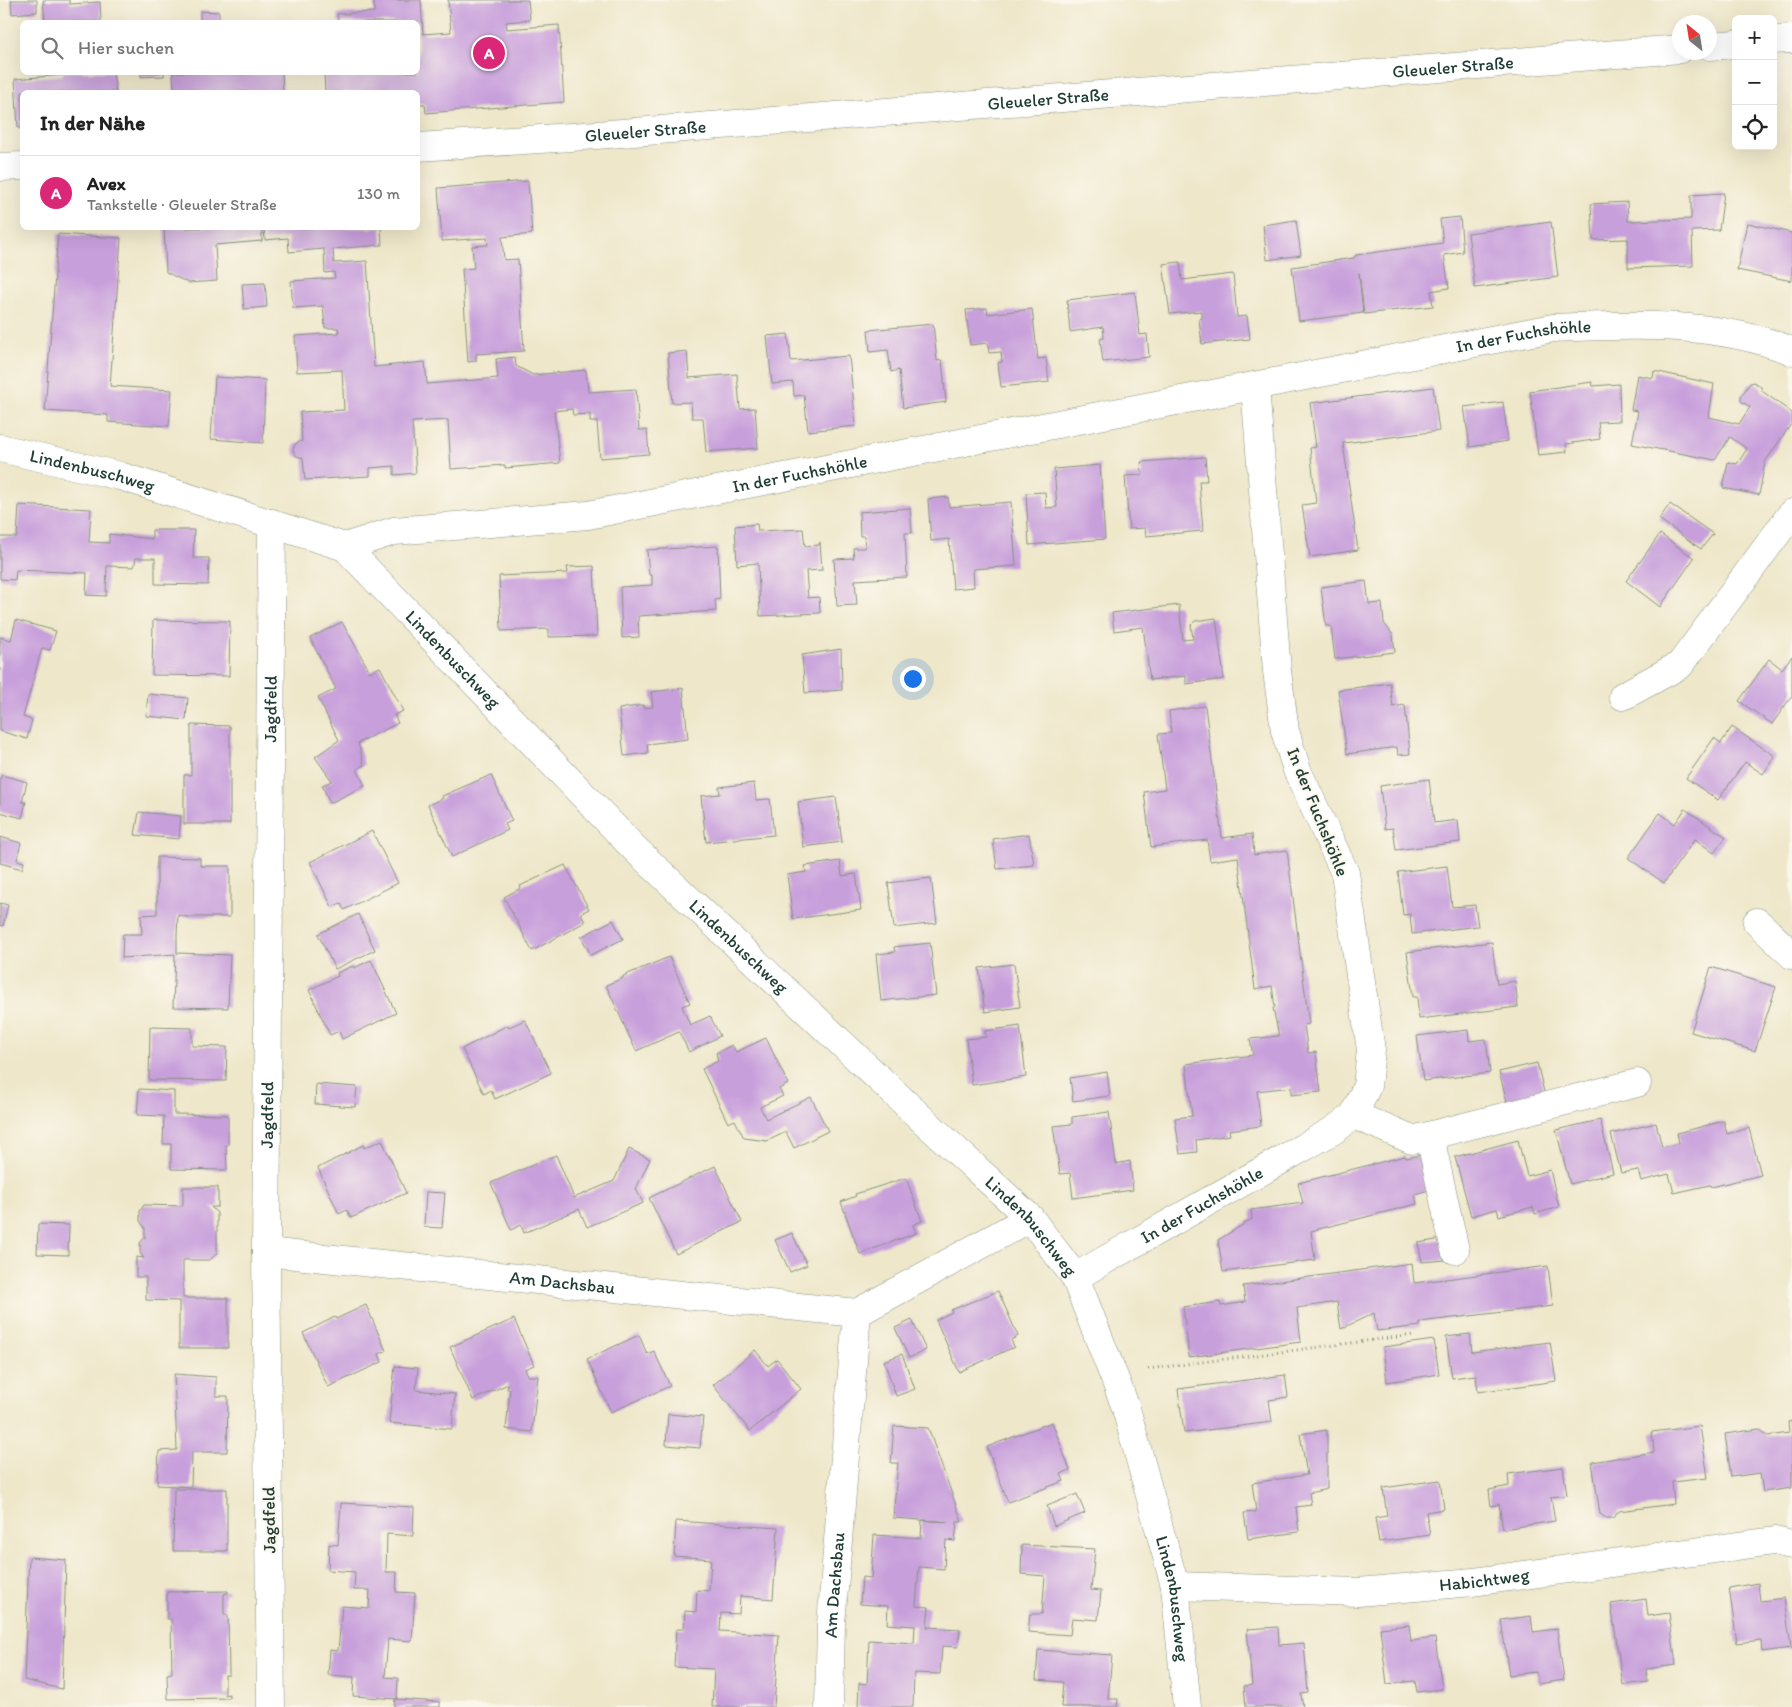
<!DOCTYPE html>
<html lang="de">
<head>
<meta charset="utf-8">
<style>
	:root { --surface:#fff; --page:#f6f6f6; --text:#222; --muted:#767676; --line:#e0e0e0; --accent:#db2777 }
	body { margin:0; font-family:Itim,sans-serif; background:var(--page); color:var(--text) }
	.controls { position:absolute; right:15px; top:15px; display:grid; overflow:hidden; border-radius:8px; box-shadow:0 5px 20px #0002 }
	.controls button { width:45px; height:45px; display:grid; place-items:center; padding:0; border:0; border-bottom:1px solid var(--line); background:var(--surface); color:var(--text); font:25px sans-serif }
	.compass { position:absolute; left:1672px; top:15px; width:45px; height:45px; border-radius:50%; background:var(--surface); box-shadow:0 5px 20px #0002; rotate:330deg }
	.you { position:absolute; left:912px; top:678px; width:18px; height:18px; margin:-12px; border:4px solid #fff; border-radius:50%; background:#1a73e8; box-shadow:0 0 0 8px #1a73e833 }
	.badge { display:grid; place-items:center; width:32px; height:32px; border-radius:50%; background:var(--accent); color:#fff; font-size:16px; font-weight:700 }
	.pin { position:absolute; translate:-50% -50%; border:2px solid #fff; box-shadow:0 1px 5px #0006 }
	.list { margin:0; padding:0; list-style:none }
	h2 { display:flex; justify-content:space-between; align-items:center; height:65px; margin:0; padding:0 20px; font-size:21px }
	h2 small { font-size:16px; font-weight:400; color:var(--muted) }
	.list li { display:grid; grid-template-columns:32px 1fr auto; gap:15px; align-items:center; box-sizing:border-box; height:75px; padding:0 20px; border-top:1px solid var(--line) }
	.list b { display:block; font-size:19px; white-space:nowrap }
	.list p { margin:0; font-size:16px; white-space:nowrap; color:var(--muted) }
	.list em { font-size:16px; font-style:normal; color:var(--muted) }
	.icon { flex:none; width:28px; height:28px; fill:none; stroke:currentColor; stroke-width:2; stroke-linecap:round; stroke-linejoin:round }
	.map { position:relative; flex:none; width:1792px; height:1707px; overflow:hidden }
	.search { position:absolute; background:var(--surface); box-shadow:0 5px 20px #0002; left:20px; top:20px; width:400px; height:55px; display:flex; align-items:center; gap:12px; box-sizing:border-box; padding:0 18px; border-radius:8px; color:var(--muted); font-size:19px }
	.panel { position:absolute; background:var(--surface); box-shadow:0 5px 20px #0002; left:20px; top:90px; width:400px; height:140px; border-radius:8px }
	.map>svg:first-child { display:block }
	.building { fill:#c79fdb }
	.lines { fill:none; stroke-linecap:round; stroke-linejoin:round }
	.minor-casing { stroke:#86927f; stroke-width:29 }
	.path { stroke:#86927f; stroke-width:3; stroke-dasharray:1 4; stroke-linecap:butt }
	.minor { stroke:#fff; stroke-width:28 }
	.labels { text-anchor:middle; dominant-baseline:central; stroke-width:4; stroke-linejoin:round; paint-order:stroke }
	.street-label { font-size:18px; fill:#1f3d34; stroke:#fbf7ec }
</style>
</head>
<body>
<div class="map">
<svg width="1792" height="1707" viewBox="0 0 1792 1707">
	<rect width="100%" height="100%" fill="#fbf7ec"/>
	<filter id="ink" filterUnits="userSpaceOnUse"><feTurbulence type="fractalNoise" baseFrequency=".02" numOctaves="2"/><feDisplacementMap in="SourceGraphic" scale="10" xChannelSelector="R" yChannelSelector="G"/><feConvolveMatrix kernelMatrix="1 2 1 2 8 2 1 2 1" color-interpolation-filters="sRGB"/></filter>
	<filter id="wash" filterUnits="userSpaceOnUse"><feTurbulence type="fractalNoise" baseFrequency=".0096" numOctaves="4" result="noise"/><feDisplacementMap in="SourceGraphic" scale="20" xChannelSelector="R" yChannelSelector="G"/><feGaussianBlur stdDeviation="1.12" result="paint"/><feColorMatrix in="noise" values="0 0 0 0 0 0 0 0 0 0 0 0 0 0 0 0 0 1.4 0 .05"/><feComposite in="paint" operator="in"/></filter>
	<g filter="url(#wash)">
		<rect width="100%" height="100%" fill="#eee7ca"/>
		<g id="blocks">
			<path class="building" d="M11,0H37V12L12,14Z
				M43,0H69L70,4L100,2L101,22H45Z
				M374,0H421L423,34L451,32L448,0H528L530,20L506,22L507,29L559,25L564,102L426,113L425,104H418V92H325L324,72H418V22H338L337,14L374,12Z
				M200,11L219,12V22H200Z
				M63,72H113L116,92H22V128H18L15,79L63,75Z
				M141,72H164V76L141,77Z
				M173,72H282L283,92H174Z
				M528,181L532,234L502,237L504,260L518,259L524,351L476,354V361L468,362L462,269L474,268L472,246L488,245L487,238L442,241L438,188Z
				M1724,193L1719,230L1692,231L1693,266L1628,268V239L1593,240L1591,204L1627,202L1628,221L1691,219V195Z
				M1460,217L1463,252L1444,255L1449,288L1431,291L1433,306L1364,314L1359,273L1363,313L1299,321L1292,267L1354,258L1356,255L1443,243L1440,219Z
				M1296,220L1301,255L1267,260L1263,225Z
				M1551,222L1558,277L1475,288L1468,233Z
				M1747,223L1792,233V281L1737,270Z
				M164,228H262V241L215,245L217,281L188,283L166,272Z
				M264,228H381L382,245L333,249L334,263L367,261L374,367L425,362L427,384L498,378L496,359L515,357L516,366L533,375L586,370L588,392L636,389L639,430H647L649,454L600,458L597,422H590V414L573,415L572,409L554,411L560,463L505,468V465L451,469L448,420L412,422L416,473L394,475V466L370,468V476L305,480L303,458L296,456L293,450L295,444L302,441L300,412L344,410L342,370L297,372L295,336L339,333L338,328H325L323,306L293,308L291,281L335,278L334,272L325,273L324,249L289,252L288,238L265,240Z
				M58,234L121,238L110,386L172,390L169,426L108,422V415L45,411Z
				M1180,262L1182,280L1233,274L1237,317L1247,316L1250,339L1202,344L1199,319L1202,318V311L1170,314L1163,264Z
				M265,283L267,307L244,309L242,284Z
				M1135,292L1140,335L1147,334L1149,357L1103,362L1100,339L1104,338L1103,327L1070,332L1067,300Z
				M987,308L988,314L1032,309L1038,359L1046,358L1049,382L1001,387L998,363L1002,362L1001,352L989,353L988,343L970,345L966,310Z
				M933,324L937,361L942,360L946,402L903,408L899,370L891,372L888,350L870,352L868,330Z
				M788,334L791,361L849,356L856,426L808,431L804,395L794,396L793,382L772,384L767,336Z
				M687,351L689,378L737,374L740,409L755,408L758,448L706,452L703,418H692L691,402L672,403L668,353Z
				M1654,371L1714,384L1709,417L1739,424L1750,407L1741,401V396L1750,383L1754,382L1761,387L1762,391L1792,413V423L1765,462L1759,495L1723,488L1728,462L1737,464L1747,449L1730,437L1715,460L1632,444L1638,411L1631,410L1637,375L1653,378Z
				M215,377L265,380L263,443L211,439Z
				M1592,382L1593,386L1619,384L1620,421L1598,422L1600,439L1566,444L1567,452L1538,455L1530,391Z
				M1433,387L1439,431L1343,443L1358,550L1310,557L1302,505L1316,503L1310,448L1316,447L1310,403Z
				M1503,402L1508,441L1470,447L1464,407Z
				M1205,457L1207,481H1199L1203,531L1146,536L1145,528L1129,529L1125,476L1142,475L1141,462Z
				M1100,465L1105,539L1029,545L1026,493L1045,492L1046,508L1057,507L1054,469Z
				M948,497L949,507L1011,502L1016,566L973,569L974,587L953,589L949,539L931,541L928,499Z
				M1670,504L1713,534L1701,549L1659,519Z
				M19,505L91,509L89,542L109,543V534L152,539V530H194L193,558H209L208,585L155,584V558H136L134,567L107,566L106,596L86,595L87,573L16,570L15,580L0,579V537H17Z
				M910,508L912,533H905L907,577L855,580L857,605L837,606L834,559L854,558L853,548H865L864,536H860L859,512Z
				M757,524L758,531L803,529L805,546L819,545L820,542L822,570L806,571L808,598L819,597L820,613L760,616L758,563L737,565L735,526Z
				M1660,534L1694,558L1660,607L1626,581Z
				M718,546L720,599L715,600L716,611L638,616L639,637L622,638L620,587L652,585V575H649L647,550Z
				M594,566L597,636L549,637V629L501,631L499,576L568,573L567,567Z
				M1366,581L1369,604L1382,603L1384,623L1393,635L1395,652L1335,659L1331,626H1326L1321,587Z
				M1179,605L1183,640L1193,639L1191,625L1195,621L1216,618L1224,679L1186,684V676L1150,680L1143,627L1114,631L1112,613Z
				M16,620L56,631L50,650L42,648L23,717L32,720L27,739L0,731V637L11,640Z
				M153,620L230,621L229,676L152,675Z
				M342,622L370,672L380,667L403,711L394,715L398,723L358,743L364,765L357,769L365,786L330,803L322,785L332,781L315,757L339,740L318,698L336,689L310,638Z
				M841,649L842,690L805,693L802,655Z
				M1792,656V696L1772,724L1739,701L1769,659L1782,669Z
				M1390,683L1393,707L1405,705L1410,754L1398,755L1397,747L1347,754L1338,690Z
				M683,688L688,739L647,744L648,753L624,756L619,709L643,705V708L653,707L651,692Z
				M148,694L188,698L186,720L146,716Z
				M1205,706L1222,838L1252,834L1254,855L1287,850L1309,1024L1304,1025L1308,1053L1316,1052L1321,1092L1291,1095V1087L1257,1091L1261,1126L1229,1130L1230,1135L1196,1140L1197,1152L1180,1154L1175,1118L1192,1116L1186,1064L1253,1055L1250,1039L1279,1036L1273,1008L1275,1007L1272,986L1255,989L1238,857L1210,861L1207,840L1151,847L1144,792L1165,789L1158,734L1171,733L1169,711Z
				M191,725L230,726V824H184V775H191Z
				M1732,727L1775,756L1763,774L1745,762L1718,800L1686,778L1714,738L1721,743Z
				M2,775L27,782L22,802H26L22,818L0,812V779Z
				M491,775L512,821L505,824L508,830L452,857L428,805L443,798L442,796Z
				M1429,779L1434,823L1458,820L1460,842L1396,850L1393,828L1385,829L1380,786Z
				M754,783L756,800L770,799L774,835L706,842L701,796L720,794L719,787Z
				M836,797L842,842L803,847L798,802Z
				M1685,809L1726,837L1714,853L1695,839L1664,883L1628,858L1660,813L1675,824Z
				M139,812L181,816L179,839L135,835Z
				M372,831L398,883L344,910L341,903L332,907L310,862Z
				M1029,834L1034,865L997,869L993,839Z
				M0,837L21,843L17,860L24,862L22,869L0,863Z
				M157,857L200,858V866H230V917H187L178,915L177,935V953L230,955L228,1008L173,1007L175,954L122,958L123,934H142L141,915L157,914Z
				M840,861L842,876L856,874L861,910L793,919L787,875L806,872L805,866Z
				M565,865L589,909L581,913L585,922L532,951L504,897L521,888L520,886Z
				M1447,866L1452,907L1475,905L1478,926L1412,934L1410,914L1403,915L1398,872Z
				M931,878L937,923L894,928L888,883Z
				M0,903L8,905L3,926L0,925Z
				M358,914L375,950L335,969L318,934Z
				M613,920L623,939L591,955L581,937Z
				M1492,942L1497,984L1515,981L1518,1007L1419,1019L1417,997H1413L1407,952Z
				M930,943L936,995L881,1001L876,954L895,952L894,947Z
				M669,957L690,1003L682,1006L690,1025L710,1016L720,1036L689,1052L679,1032L636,1051L606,985L623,978V976Z
				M371,960L396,1013L342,1039L339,1031L330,1035L309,990L338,976L337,973L353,966L354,968Z
				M1014,964L1020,1007L985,1012L979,968Z
				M1711,967L1776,987L1755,1051L1691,1032Z
				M525,1020L551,1073L495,1099L491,1090L484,1094L462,1049L508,1025L509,1027Z
				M1020,1026L1026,1077L972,1085L966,1039L986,1037L985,1031Z
				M150,1027L192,1028V1046L227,1047L226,1081L149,1080Z
				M1468,1030L1469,1041L1486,1039L1490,1073L1423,1081L1417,1036Z
				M766,1038L788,1084L779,1089L783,1096L760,1107L766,1119L811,1097L828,1131L794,1148L786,1132L767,1141L744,1138L735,1120L728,1123L702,1069L718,1061L716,1053L732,1045L736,1052Z
				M1537,1063L1545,1096L1508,1105L1499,1072Z
				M1107,1072L1110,1096L1073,1101L1070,1078Z
				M316,1084L357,1087L355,1107L315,1104Z
				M139,1089L174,1091V1114L228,1115V1145H226L227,1170L171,1169V1144H163L164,1116L137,1115Z
				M1109,1112L1116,1164L1130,1161L1133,1190L1073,1198L1070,1173L1060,1174L1053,1126L1072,1124V1117Z
				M1600,1120L1613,1173L1570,1184L1556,1130Z
				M1724,1121L1727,1134L1749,1128L1761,1175L1711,1187L1710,1185L1674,1193L1669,1174L1641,1181L1638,1170L1621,1173L1611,1134L1656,1123L1662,1147L1679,1143L1677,1133Z
				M382,1140L406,1193L351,1218L347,1210L339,1214L318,1168L363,1145L364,1148Z
				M1518,1140L1527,1176L1550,1170L1559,1207L1535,1214L1533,1207L1499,1216L1497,1209L1471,1216L1455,1157Z
				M629,1149L650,1159L636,1189L643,1203L587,1227L579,1209L524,1233L521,1225L511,1230L491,1183L556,1155L574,1198L614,1181Z
				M1421,1155L1429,1190L1415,1194L1417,1204L1311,1231L1315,1260L1223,1272L1218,1240L1252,1219L1251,1210L1303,1203L1298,1183L1405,1156L1406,1158Z
				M715,1166L742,1222L676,1254L649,1198Z
				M906,1178L922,1221L913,1225L916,1233L860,1254L841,1202L856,1196L855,1194Z
				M183,1187H218V1207H211L217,1213V1253L210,1260H183V1298H228V1348H179V1301L146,1300V1277H136V1257L144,1258L140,1253V1243L145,1237V1228L140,1221V1211L144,1205L183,1206Z
				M426,1192L445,1193L442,1228L424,1227Z
				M38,1224L69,1225L68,1255L37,1254Z
				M792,1233L807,1265L790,1272L775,1240Z
				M1442,1239L1446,1260L1422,1262L1418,1243Z
				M1412,1263L1414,1283L1548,1266L1553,1306L1420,1322V1326L1377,1331L1374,1313L1341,1329L1337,1302L1297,1308L1301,1342L1189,1357L1183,1307L1220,1302L1221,1306L1245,1302L1243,1286Z
				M998,1291L1018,1336L1011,1340L1014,1347L959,1372L936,1320L952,1312L951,1310Z
				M366,1305L386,1351L379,1354L382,1362L328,1387L303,1333L335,1317L336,1319Z
				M514,1319L534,1365L525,1369L528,1376H538L532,1432L506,1429L510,1389H507L508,1384L473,1400L450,1347Z
				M912,1320L926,1350L909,1358L895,1328Z
				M1470,1334L1472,1352L1550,1342L1556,1381L1478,1392L1476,1375L1452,1378L1446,1337Z
				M639,1335L647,1354L654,1351L670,1386L611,1412L587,1359Z
				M1434,1340L1439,1374L1387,1382L1383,1347Z
				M755,1350L768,1366L777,1359L801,1389L750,1431L713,1385Z
				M902,1354L915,1389L896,1396L884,1361Z
				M395,1366L418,1368L416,1390L455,1394L452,1429L389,1423Z
				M174,1374L216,1377V1396H228L227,1452H192L191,1487L157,1485L159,1451L177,1450Z
				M1285,1375L1288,1397L1269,1400L1272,1422L1184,1433L1178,1389Z
				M668,1414L703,1417L700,1448L666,1445Z
				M1792,1421V1488L1763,1492L1760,1473L1731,1477L1725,1434L1759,1429L1768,1436L1789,1433L1788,1422Z
				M1052,1422L1070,1470L1061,1474L1064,1481L1008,1502L987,1447Z
				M894,1426L928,1428L962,1522H957L955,1541L946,1540L944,1569L919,1567L916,1606L929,1607L927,1627L960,1629L958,1647L942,1646L940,1674L914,1673L913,1707H858L859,1683L867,1684L869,1640L914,1643L915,1626L887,1624L888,1606L860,1604L862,1577L871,1578L874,1535L921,1538L922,1520L949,1522L893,1518L898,1463H891Z
				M1700,1426L1708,1478L1672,1482L1674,1504L1619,1511L1613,1518H1606L1600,1514L1592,1462L1654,1452L1652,1432Z
				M1327,1430V1489L1309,1493L1311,1505L1296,1507L1299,1532L1248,1539L1244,1513L1256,1512L1252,1483L1307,1475L1300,1434Z
				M1563,1467L1567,1495L1551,1497L1555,1521L1503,1529L1499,1504L1491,1506L1489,1490L1509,1486L1508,1474Z
				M1440,1480L1444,1509L1426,1512L1430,1535L1379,1542L1375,1518L1387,1516L1383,1488Z
				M174,1489H227V1551H173Z
				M1077,1494L1085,1513L1054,1526L1047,1506Z
				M341,1503L414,1507L413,1536L387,1534L386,1572H397L396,1592L415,1593L412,1641L388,1639L385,1677L398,1678L397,1699L353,1696L354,1677L328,1675L330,1650L338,1651L342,1606L369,1608L370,1590H354L355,1572L328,1570L329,1544L338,1545Z
				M676,1521L778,1528L773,1599L740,1596L739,1614L721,1613L720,1631L779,1635L774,1707H712L714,1669L674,1667L676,1629H684L685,1611L696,1612L697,1590L709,1591L711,1559L674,1556Z
				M1022,1545L1095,1549L1091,1590L1101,1591L1098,1620L1072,1618L1070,1635L1028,1632L1030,1614H1042L1045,1576L1021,1574Z
				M29,1557L66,1560L62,1689L24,1680Z
				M1758,1583L1760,1601L1784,1598L1791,1648L1762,1652L1761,1640L1737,1643L1729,1588Z
				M228,1591V1593L224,1594V1615H228L229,1675H225V1695L229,1694V1698L168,1699L167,1674L172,1673L171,1619H167V1592Z
				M1646,1599L1648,1616L1669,1613L1676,1665L1646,1669L1648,1682L1623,1685L1611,1604Z
				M1531,1616L1533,1632L1557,1629L1564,1680L1538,1684L1536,1672L1509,1675L1501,1620Z
				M1409,1625L1411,1641L1435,1638L1442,1689L1417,1692L1415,1681L1387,1684L1380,1628Z
				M1278,1627L1279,1645L1304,1643L1308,1693L1301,1694L1303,1707H1246L1244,1686L1252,1685L1247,1629Z
				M1038,1650L1112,1655L1108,1699H1118L1117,1707H1061L1063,1682L1036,1680Z
				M395,1699L440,1702V1707H394Z"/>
		</g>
	</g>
	<g filter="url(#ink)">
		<use href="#blocks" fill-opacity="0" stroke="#86927f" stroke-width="1"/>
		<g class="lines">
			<g class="minor-casing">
				<g id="minor">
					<path d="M1773,40L1792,39"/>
					<path d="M1710,46L1736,44"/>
					<path id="s1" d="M418,147L571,137L1680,49"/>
					<path d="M0,167L22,166"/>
					<path id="s2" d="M0,448L120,476L345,547L634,848L922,1119L1030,1218L1075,1277L1125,1405L1175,1586L1187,1707"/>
					<path id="s3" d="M345,547L394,531L588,515L1553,328C1632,324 1717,321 1792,351"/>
					<path d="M1623,696L1680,665L1792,513"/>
					<path d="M1757,922L1792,955"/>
					<path d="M1354,1115L1412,1140L1637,1083"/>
					<path d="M1430,1137L1455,1250"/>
					<path id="s4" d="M266,1252L857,1313L1030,1218"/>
					<path id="s5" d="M1075,1277L1334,1130L1354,1115L1367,1086L1371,1050L1345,873L1297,770L1285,731L1277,671L1255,386"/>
					<path id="s6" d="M1175,1586L1358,1592L1473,1582L1774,1541L1792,1545"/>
					<path id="s7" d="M271,1707L266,1252L272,523"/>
					<path id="s8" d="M829,1707L831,1624L857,1313"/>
				</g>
			</g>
			<path class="path" d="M1148,1369L1413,1335"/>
			<use href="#minor" class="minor"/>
		</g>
	</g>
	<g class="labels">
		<g class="street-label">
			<text stroke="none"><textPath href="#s1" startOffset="1038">Gleueler Straße</textPath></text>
			<text stroke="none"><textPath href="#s1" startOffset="632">Gleueler Straße</textPath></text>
			<text stroke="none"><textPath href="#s1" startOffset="228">Gleueler Straße</textPath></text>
			<text stroke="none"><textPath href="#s3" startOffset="1199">In der Fuchshöhle</textPath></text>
			<text stroke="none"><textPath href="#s2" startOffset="95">Lindenbuschweg</textPath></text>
			<text stroke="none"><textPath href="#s3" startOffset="462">In der Fuchshöhle</textPath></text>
			<text stroke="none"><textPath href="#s2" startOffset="515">Lindenbuschweg</textPath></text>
			<text stroke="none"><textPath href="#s7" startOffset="998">Jagdfeld</textPath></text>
			<text transform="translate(1318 812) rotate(68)">In der Fuchshöhle</text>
			<text stroke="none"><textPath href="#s2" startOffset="920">Lindenbuschweg</textPath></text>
			<text stroke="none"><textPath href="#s7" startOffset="592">Jagdfeld</textPath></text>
			<text stroke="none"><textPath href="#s5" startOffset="146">In der Fuchshöhle</textPath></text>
			<text stroke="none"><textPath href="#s2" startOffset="1325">Lindenbuschweg</textPath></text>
			<text stroke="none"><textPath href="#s4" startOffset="298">Am Dachsbau</textPath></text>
			<text transform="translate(269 1520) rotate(-91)">Jagdfeld</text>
			<text stroke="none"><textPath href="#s6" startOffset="310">Habichtweg</textPath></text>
			<text stroke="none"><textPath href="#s8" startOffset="122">Am Dachsbau</textPath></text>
			<text stroke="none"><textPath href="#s2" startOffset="1730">Lindenbuschweg</textPath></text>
		</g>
	</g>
</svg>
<div class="controls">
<button>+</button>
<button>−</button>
<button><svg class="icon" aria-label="locate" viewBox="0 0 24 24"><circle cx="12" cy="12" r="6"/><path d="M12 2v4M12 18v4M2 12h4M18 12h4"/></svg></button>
</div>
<svg class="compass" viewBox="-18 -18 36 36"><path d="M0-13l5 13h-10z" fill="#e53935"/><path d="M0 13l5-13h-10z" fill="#767676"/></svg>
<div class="you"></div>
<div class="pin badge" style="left:489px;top:53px">A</div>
<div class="search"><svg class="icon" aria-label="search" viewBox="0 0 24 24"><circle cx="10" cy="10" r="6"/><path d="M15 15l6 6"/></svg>Hier suchen</div>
<section class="panel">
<h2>In der Nähe<small></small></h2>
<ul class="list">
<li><span class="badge">A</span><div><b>Avex</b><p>Tankstelle · Gleueler Straße</p></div><em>130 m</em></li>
</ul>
</section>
</div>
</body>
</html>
